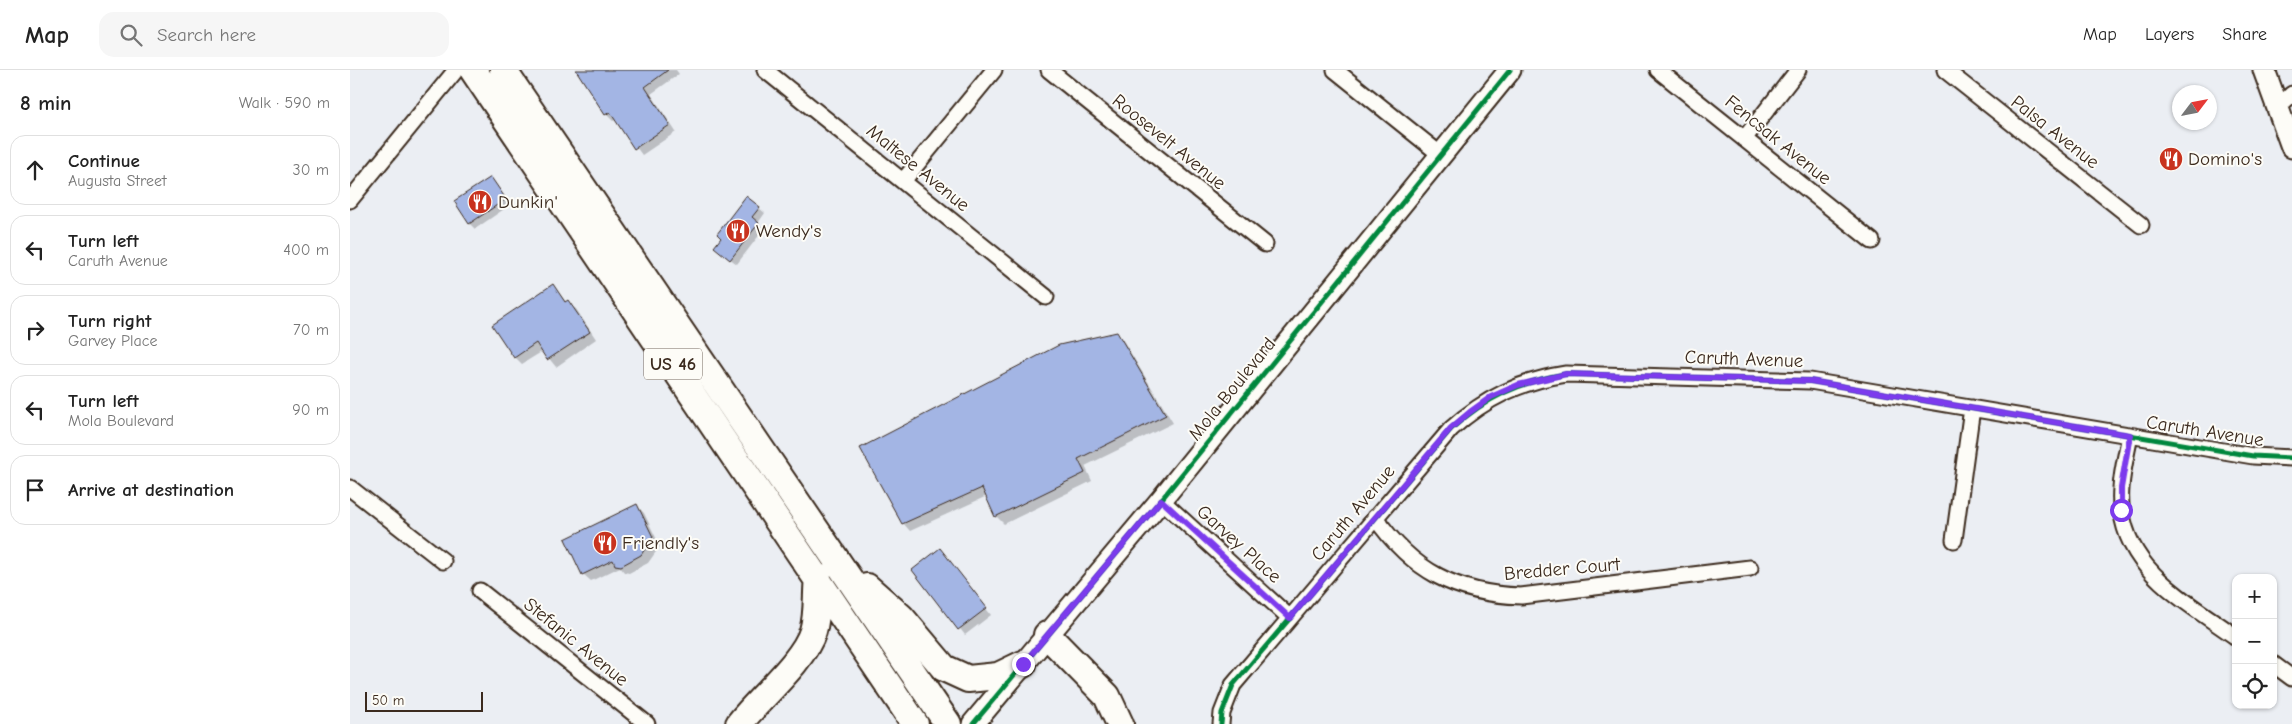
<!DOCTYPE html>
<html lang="en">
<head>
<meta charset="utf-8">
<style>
	:root { --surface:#fff; --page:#f6f6f6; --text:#222; --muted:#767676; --line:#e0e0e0 }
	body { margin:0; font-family:"Comic Neue",sans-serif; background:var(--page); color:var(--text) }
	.controls { position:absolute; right:15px; bottom:15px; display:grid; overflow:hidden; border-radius:10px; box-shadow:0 1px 4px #0004 }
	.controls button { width:45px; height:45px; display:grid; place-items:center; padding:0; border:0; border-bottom:1px solid var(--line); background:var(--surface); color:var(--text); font:25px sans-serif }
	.compass { position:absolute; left:1822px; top:15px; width:45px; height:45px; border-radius:50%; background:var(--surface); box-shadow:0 1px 4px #0004; rotate:58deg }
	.scale { position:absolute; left:15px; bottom:12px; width:118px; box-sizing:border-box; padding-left:5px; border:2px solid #3b2a1e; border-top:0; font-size:14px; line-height:18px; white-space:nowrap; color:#3b2a1e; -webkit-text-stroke:4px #fdfcf7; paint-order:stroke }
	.stop { position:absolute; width:15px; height:15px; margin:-11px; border:4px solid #7c3aed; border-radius:50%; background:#fff }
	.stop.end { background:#7c3aed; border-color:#fff; box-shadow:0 1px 5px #0008 }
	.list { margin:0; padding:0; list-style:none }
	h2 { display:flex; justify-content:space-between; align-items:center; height:65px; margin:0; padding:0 20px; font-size:21px }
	h2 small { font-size:16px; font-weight:400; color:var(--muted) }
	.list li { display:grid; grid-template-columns:32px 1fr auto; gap:15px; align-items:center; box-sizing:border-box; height:70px; margin:0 10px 10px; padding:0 10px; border:1px solid var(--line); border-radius:15px }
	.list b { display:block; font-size:19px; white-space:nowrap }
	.list p { margin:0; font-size:16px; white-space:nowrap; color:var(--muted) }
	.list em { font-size:16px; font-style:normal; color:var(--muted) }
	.icon { flex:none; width:28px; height:28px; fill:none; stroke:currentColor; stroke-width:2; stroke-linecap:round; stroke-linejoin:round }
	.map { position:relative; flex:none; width:1942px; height:654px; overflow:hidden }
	header { display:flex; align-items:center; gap:30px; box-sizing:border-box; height:70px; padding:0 25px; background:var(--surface); border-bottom:1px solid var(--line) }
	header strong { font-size:24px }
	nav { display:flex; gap:28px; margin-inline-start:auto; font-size:18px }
	.search { width:350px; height:45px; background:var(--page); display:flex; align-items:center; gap:12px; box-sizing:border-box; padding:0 18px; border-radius:15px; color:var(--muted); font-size:19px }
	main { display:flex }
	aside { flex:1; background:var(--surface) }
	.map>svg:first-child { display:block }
	.shadow { fill:#0003 }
	.building { fill:#a3b5e4; stroke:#3b2a1e }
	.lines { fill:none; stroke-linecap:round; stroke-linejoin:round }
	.street-casing { stroke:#3b2a1e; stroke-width:19 }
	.secondary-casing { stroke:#3b2a1e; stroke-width:25 }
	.highway-casing { stroke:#3b2a1e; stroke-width:30 }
	.street { stroke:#fdfcf7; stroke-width:15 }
	.secondary { stroke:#fdfcf7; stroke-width:21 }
	.highway { stroke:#fdfcf7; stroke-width:26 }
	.cycleway-casing { stroke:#fdfcf7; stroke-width:8 }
	.cycleway { stroke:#00873e; stroke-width:5 }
	.route { stroke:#7c3aed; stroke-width:6 }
	.labels { text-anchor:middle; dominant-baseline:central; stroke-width:4; stroke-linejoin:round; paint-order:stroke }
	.shield { fill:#fdfcf7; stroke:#75695f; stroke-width:1 }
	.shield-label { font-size:18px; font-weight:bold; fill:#3b2a1e }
	.street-label { font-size:19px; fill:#3b2a1e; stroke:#fdfcf7 }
	.poi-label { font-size:19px; fill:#3b2a1e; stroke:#fdfcf7; text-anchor:start }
</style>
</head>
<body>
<header>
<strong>Map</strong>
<div class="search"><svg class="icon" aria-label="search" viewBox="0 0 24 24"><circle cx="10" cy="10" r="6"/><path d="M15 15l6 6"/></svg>Search here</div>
<nav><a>Map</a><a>Layers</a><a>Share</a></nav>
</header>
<main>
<aside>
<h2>8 min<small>Walk · 590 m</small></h2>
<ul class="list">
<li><svg class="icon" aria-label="ahead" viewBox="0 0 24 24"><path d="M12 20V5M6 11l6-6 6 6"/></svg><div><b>Continue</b><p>Augusta Street</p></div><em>30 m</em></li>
<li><svg class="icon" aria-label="left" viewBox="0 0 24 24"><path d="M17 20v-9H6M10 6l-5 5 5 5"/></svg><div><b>Turn left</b><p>Caruth Avenue</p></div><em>400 m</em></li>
<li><svg class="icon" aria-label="right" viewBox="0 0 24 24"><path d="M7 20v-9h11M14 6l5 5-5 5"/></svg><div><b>Turn right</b><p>Garvey Place</p></div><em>70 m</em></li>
<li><svg class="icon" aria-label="left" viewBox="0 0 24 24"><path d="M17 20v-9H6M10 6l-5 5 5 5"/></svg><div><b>Turn left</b><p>Mola Boulevard</p></div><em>90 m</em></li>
<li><svg class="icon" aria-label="arrive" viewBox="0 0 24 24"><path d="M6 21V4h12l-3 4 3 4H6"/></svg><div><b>Arrive at destination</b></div></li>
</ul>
</aside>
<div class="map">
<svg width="1942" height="654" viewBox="0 0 1942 654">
	<rect width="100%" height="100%" fill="#ebeef3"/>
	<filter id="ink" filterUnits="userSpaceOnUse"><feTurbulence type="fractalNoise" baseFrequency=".02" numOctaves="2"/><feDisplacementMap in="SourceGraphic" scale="10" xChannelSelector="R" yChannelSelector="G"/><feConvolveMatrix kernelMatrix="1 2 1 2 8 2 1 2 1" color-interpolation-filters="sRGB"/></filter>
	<g filter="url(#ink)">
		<path class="shadow" d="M228,0H326L329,4L301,24L326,62L292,85L266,50L263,51L256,44Z
			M140,108L160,135L125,159L119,153Z
			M397,128L415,143L408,153L414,159L387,194L371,182Z
			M203,216L217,233L226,239L246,269L206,297L193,281L172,294L165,287Z
			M767,264L774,272L823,353L735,396L742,411L654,454L646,446L637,426L560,461L553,453Z
			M287,436L294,443L310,476L298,493L279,503L274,502L270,497L241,511L233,504Z
			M590,479L641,545L615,565L564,500Z"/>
		<path class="building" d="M226,0H318L295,17L320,55L284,79L260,42L255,45Z
			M141,107L156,129L119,154L104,131Z
			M396,126L410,137L402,147L409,153L380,190L364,177L371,168L367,164Z
			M203,214L215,232L218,230L240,262L197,290L186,273L164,288L142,255Z
			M767,262L816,345L728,389L735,403L645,447L632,418L552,454L510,378L709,275Z
			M287,434L303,467L291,485L271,496L265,495L263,490L232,505L215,469Z
			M590,478L637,538L608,560L562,500Z"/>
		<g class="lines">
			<g class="street-casing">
				<path id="street" d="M415,0L696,227
					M699,0L915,174
					M985,0L1091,85
					M1308,0L1522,171
					M1595,0L1791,155
					M1928,37L1942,24
					M1394,69L1448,0
					M553,111L644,0
					M0,130L106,0
					M1780,365C1777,382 1772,400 1771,418C1765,495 1832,528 1886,567
					M0,418L93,491
					M811,430L940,548
					M1025,447C1062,501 1107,524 1171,526L1400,498
					M1604,470L1622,338
					M130,521L297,654
					M1923,594L1942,608
					M871,654L872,643L883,615L1101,359C1135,328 1171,311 1216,304L1460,311L1903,386L1942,388"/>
			</g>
			<g class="secondary-casing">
				<path id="secondary" d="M1914,0L1942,77
					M623,654L811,430L1160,0"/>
			</g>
			<g class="highway-casing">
				<path id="highway" d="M123,0L565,654
					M153,0L598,654
					M517,517L551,547L594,598L618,609L648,606L673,594
					M697,565L757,626L770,654
					M389,654C409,628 454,591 463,561C468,545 466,524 468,507"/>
			</g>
			<use href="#street" class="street"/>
			<use href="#secondary" class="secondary"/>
			<use href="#highway" class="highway"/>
			<g class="cycleway-casing">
				<path id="cycleway" d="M623,654L811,430L1160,0
					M871,654L872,643L883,615L1101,359C1135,328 1171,311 1216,304L1460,311L1903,386L1942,388"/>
			</g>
			<use href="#cycleway" class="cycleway"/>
		</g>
	</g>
	<g class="lines" filter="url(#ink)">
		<path class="route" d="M673,594L811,430L940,548L1101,358L1120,342L1141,327L1168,315L1216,304L1460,311L1780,365L1771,418V440"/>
	</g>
	<defs>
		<g id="restaurant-disc" transform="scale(1.25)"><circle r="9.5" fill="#c8321e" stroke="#fdfcf7"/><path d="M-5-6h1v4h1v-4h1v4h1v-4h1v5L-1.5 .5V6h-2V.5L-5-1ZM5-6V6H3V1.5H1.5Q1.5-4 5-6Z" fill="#fff"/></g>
	</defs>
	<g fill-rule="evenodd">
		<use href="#restaurant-disc" x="1821" y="89"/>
		<use href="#restaurant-disc" x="130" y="132"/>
		<use href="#restaurant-disc" x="388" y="161"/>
		<use href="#restaurant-disc" x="255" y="473"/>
	</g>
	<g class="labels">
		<rect class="shield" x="294" y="278.5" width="58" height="31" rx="4"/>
		<g class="shield-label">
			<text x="323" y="294">US 46</text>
		</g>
		<g class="street-label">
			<text transform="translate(1705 62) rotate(38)">Palsa Avenue</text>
			<text transform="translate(1428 70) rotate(39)">Fencsak Avenue</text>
			<text transform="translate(819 72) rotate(39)">Roosevelt Avenue</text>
			<text transform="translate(568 98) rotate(39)">Maltese Avenue</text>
			<text transform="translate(1394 289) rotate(2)">Caruth Avenue</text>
			<text transform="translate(882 319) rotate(-51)">Mola Boulevard</text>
			<text transform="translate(1855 361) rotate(9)">Caruth Avenue</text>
			<text transform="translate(1003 443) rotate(-50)">Caruth Avenue</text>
			<text transform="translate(889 474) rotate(42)">Garvey Place</text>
			<text transform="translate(1212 499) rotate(-5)">Bredder Court</text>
			<text transform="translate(226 572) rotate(39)">Stefanic Avenue</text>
		</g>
		<g class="poi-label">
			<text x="1838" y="89">Domino's</text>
			<text x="148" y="132">Dunkin'</text>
			<text x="406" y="161">Wendy's</text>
			<text x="272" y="473">Friendly's</text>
		</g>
	</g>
</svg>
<div class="controls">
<button>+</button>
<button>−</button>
<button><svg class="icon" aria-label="locate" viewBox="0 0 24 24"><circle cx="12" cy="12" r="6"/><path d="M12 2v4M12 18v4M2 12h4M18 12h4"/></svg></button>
</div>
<svg class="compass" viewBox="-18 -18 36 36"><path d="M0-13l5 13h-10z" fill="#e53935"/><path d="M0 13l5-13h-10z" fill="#767676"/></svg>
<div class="scale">50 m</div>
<div class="stop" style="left:1771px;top:440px"></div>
<div class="stop end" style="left:673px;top:594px"></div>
</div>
</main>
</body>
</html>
